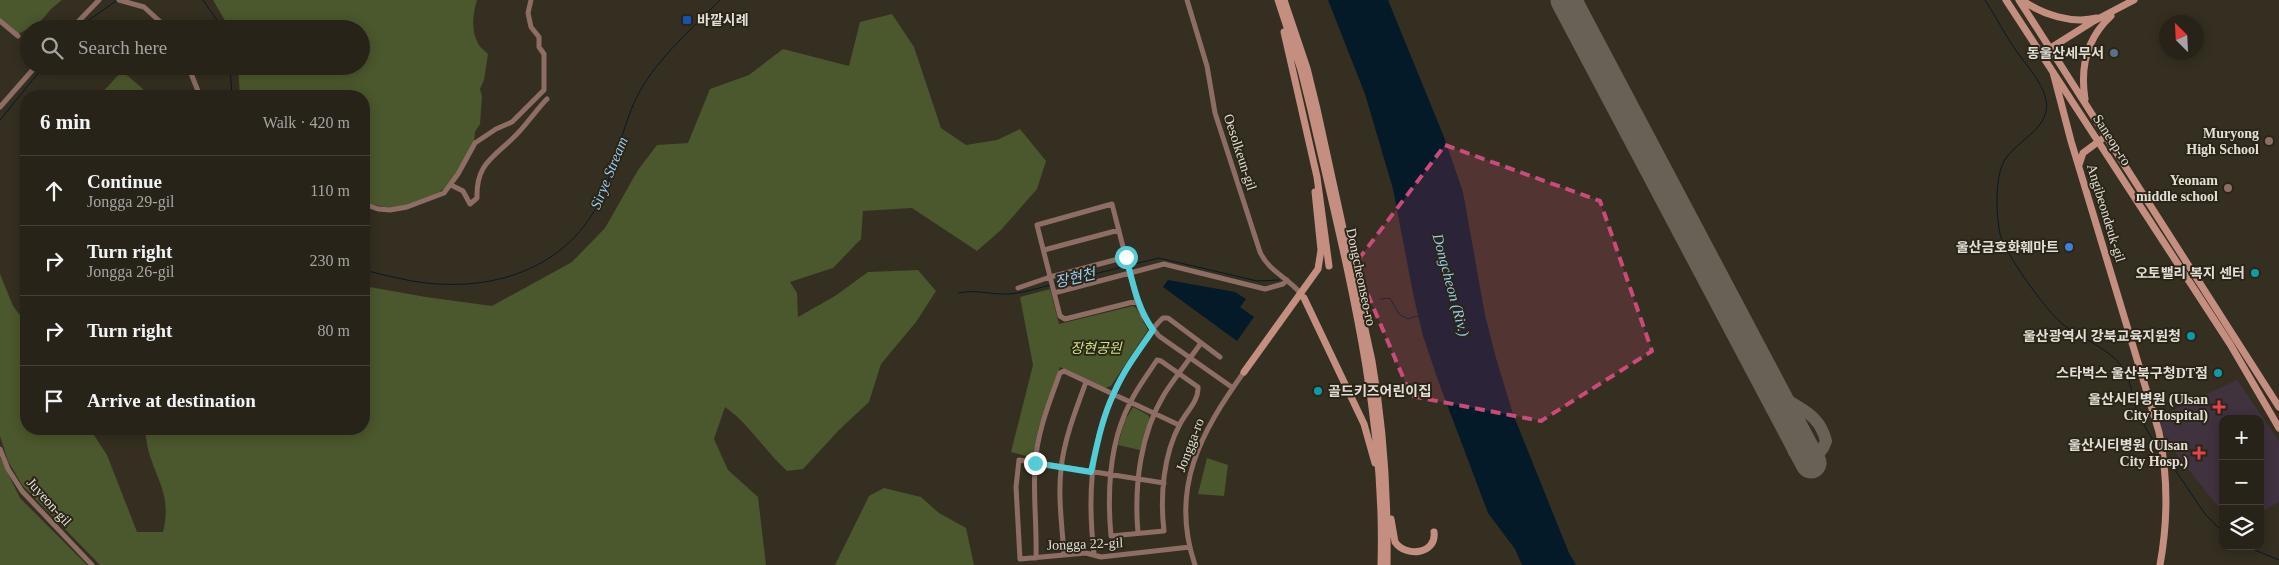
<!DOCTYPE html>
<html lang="en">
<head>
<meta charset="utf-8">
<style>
	:root { --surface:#282319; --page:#342f26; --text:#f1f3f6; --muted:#a5a4a2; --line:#444038 }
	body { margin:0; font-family:"Times New Roman","Noto Sans KR",serif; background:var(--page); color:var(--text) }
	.controls { position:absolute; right:15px; bottom:15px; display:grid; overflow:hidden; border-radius:10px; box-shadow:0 2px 12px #0003 }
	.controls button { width:45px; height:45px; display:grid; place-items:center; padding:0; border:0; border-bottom:1px solid var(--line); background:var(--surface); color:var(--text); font:25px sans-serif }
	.compass { position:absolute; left:2159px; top:15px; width:45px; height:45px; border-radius:50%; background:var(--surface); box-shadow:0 2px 12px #0003; rotate:336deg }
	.stop { position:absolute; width:15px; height:15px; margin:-11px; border:4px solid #52ccd6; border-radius:50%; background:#fff }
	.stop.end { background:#52ccd6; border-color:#fff; box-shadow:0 1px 5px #0008 }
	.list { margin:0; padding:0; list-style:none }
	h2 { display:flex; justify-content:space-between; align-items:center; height:65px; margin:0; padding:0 20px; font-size:21px }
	h2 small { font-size:16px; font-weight:400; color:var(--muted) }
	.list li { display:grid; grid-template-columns:32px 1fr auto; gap:15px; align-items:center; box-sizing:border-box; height:70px; padding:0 20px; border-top:1px solid var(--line) }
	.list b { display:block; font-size:19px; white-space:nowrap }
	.list p { margin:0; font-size:16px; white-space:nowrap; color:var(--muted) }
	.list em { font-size:16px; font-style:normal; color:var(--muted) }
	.icon { flex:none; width:28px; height:28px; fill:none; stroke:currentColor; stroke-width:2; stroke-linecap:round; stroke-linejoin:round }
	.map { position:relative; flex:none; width:2279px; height:565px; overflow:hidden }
	.search { position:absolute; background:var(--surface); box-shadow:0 2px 12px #0003; left:20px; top:20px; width:350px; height:55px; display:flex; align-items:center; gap:12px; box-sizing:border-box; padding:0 18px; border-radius:28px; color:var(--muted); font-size:19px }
	.panel { position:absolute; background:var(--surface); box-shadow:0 2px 12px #0003; left:20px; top:90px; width:350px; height:345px; border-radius:20px }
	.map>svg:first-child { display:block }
	.medical { fill:#40323f }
	.green { fill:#4b572c }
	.water { fill:#041a28 }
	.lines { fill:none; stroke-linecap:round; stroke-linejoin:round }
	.stream { stroke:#041a28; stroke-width:1 }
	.taxiway { stroke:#686256; stroke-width:12 }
	.runway { stroke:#686256; stroke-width:31 }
	.street { stroke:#8e6d64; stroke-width:5 }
	.secondary { stroke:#c48f81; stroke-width:7 }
	.route { stroke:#52ccd6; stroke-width:6 }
	.marked { fill:#ca4a7a; fill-opacity:0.2; stroke:#ca4a7a; stroke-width:4; stroke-dasharray:10 6; stroke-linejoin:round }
	.transit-dot { fill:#1a4fb4; stroke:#2b2518; stroke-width:2 }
	.service-dot { fill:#5c6f8a; stroke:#2b2518; stroke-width:2 }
	.education-dot { fill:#8d6e63; stroke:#2b2518; stroke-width:2 }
	.shop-dot { fill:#3f7fe0; stroke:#2b2518; stroke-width:2 }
	.culture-dot { fill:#0f9aa8; stroke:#2b2518; stroke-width:2 }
	.health-dot { fill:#e0444e; stroke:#2b2518; stroke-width:2 }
	.labels { text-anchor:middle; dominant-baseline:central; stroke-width:4; stroke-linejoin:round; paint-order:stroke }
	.poi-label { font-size:14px; font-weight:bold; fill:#e2ded5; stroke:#2b2518; text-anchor:end }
	.street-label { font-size:14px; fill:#e2ded5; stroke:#2b2518 }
	.park-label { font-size:14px; font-style:italic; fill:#cae683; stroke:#2b2518 }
	.water-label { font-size:15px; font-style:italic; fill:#95ccf1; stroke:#2b2518 }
</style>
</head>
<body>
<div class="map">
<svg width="2279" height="565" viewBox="0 0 2279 565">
	<rect width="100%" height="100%" fill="#352f21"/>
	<path class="medical" d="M2237,380L2279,441V502L2260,512V419H2223V513L2166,441L2158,417Z"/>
	<path class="green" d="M0,0H62L51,9L39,23L18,34L0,20Z
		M213,0H477C473,13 471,29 477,41C478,46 484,50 488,54L484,80L480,89L482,96L480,124L475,132L474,144L448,186L438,193L407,205L390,208L364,203V96H240L238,66H361V29H230Z
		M892,14L914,47L941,128L966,145L997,140L1020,129L1046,161L1037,189L1001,230L977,251L912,208L863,211L861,239L833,268L790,282L797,293L798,317L835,296L868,272L918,270L936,291L916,322L881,364L869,402L839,430L803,469L787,471C765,451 749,424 725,407L714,439L728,470L758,497L766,565H100L22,485L8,461L0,436V274L13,306L26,323V429H90L107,455L137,532H163C171,498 160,486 150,456C147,447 146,438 145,429H364V286L426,297L492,306L572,262L605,228L638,170L657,145L688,143L710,89L749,75L783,49L849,66L860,22Z
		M122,71L142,88L146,96H99Z
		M1050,289L1059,324L1133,306L1136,308L1148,330L1111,386L1105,388L1060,367L1038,430L1033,458L1011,452L1033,365L1020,297Z
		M1133,407L1148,415L1150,419L1140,450L1118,445L1124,422Z
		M0,457L20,498L87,565H0Z
		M1207,458L1228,465L1224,496L1198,494Z
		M884,488L921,497L939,513L966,528L974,565H835L869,496Z"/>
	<path class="water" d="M1328,0H1388L1444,137L1463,192L1485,315L1496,358L1513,414L1569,553L1576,565H1522L1515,549L1488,513L1439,383L1423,336L1414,298L1393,189L1365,94Z
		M1168,280L1235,292L1246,299L1240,307L1254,317L1237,341L1163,287Z"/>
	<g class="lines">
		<path class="stream" d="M203,0L223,29
			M1985,0C1995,15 2003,31 2013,46C2023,62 2042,80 2046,100C2052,129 2014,141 2003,163C1995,179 1996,216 2000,234C2005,254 2048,314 2065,326C2083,339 2107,348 2121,365C2131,377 2131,394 2136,408C2142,423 2149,434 2158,447
			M76,29L116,1
			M230,66L232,96
			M0,120L44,66
			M1130,265L1159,258L1257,281L1279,280
			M364,270C380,274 396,278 412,281C489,294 569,271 603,194C618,161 622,123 640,91C658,58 694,27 720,0
			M1055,284L1126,266
			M959,293C975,289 991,295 1009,294C1023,293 1038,288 1051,285
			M1380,299L1390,298L1399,314L1408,319L1418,316
			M2167,458L2205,514L2223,532
			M2245,546L2279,560"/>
		<path class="taxiway" d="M1764,374C1766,378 1769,383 1772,387C1791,409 1818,408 1826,441C1821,456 1806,466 1794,452L1780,405"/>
		<path class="runway" d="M1566,0L1811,463"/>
		<path class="street" d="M119,0L144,7L168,29
			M1187,0L1207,66L1215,113L1260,252C1269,272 1289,278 1301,294
			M0,21L18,36
			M71,29L99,0
			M188,66L200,96
			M0,107L36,66
			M451,185L463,191L470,204L477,198C476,164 493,158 514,137C525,127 536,110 547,99
			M364,204L378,209L390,210L407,207L444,193L458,174L475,143L496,129L512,122L544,90V54L539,47V37L531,27L528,13L531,0
			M1044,250L1119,230
			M1018,288L1050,277L1126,257
			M1054,293L1164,264L1265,289L1283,284L1287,280
			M1137,301L1065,319L1060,316L1037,225L1112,204L1137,301L1143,316L1159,336L1233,388
			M1157,360L1161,361L1198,387C1199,401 1186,412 1180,424C1163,455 1160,497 1164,531L1111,536C1107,491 1109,443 1130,403C1137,388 1148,374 1157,360Z
			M0,449L8,469L22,491L92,565
			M1164,483L1019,460L1016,487L1020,559L1086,553L1101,557L1190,547
			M1138,533C1134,486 1140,434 1165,393C1176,376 1189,360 1201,343
			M1064,554C1062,526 1058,497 1061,469C1064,440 1076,409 1086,382
			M1094,554C1085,476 1094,414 1140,348C1147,338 1154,325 1163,318H1168L1220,357
			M1036,558C1037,527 1033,496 1035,465C1037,433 1049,403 1060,373L1064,371L1179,425
			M1195,565C1169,489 1201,432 1244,372"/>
		<path class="secondary" d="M1278,0L1301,70L1311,110C1345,260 1386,410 1381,565
			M1284,0L1307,68L1317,109L1372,361C1384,429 1388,496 1387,565
			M2006,0L2230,344L2279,428
			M2019,0L2279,407
			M2022,0C2043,15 2072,24 2097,18
			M1284,32L1317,177L1329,266
			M2041,54L2092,22L2134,0
			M2053,72L2071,141L2159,432C2168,476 2168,521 2160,565
			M2085,99C2080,67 2087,38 2111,16
			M2079,165L2083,153L2106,136
			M1304,298L1364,424L1375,463
			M1244,372L1318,269L1321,250L1315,192
			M1391,519L1395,542C1406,558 1437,554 1434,532"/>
	</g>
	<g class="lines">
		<path class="route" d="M1035,463L1091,472C1097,445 1102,418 1114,393C1124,370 1139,350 1153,330C1137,307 1133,283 1126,257"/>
	</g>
	<path class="marked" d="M1445,145L1600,201L1652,351L1541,421L1411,396L1355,264Z"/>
	<rect class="transit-dot" x="682" y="15" width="10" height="10" rx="2.5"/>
	<circle class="service-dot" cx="2114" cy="53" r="5"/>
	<g class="education-dot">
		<circle cx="2269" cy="141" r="5"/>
		<circle cx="2228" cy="188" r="5"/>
	</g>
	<circle class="shop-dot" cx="2069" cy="247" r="5"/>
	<g class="culture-dot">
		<circle cx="2255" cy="273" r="5"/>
		<circle cx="2191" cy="336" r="5"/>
		<circle cx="2218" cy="373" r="5"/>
		<circle cx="1318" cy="391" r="5"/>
	</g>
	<g class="health-dot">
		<path d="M2216.5 399.5h5v5h5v5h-5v5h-5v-5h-5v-5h5z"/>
		<path d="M2196.5 445.5h5v5h5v5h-5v5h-5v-5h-5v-5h5z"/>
	</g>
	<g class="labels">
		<g class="poi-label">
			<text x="697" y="20" text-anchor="start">바깥시례</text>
			<text x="2104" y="53">동울산세무서</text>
			<text x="2259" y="133">Muryong<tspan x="2259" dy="16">High School</tspan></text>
			<text x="2218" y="180">Yeonam<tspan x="2218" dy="16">middle school</tspan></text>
			<text x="2059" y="247">울산금호화훼마트</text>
			<text x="2245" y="273">오토밸리 복지 센터</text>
			<text x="2181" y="336">울산광역시 강북교육지원청</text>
			<text x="2208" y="373">스타벅스 울산북구청DT점</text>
			<text x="1328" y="391" text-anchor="start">골드키즈어린이집</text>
			<text x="2208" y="399">울산시티병원 (Ulsan<tspan x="2208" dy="16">City Hospital)</tspan></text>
			<text x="2188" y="445">울산시티병원 (Ulsan<tspan x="2188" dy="16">City Hosp.)</tspan></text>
		</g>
		<g class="street-label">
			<text transform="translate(2112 140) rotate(57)">Saneop-ro</text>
			<text transform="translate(1240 152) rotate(72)">Oesolkeun-gil</text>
			<text transform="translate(2106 213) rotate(73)">Angibeondeuk-gil</text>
			<text transform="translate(1361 277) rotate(78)">Dongcheonseo-ro</text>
			<text transform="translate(1190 445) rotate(-69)">Jongga-ro</text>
			<text transform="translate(49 502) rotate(48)">Juyeon-gil</text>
			<text transform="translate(1085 544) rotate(-2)">Jongga 22-gil</text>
		</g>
		<g class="park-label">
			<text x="1096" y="348">장현공원</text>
		</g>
		<g class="water-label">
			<text transform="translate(609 173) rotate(-68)">Sirye Stream</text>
			<text transform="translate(1075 278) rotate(-13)">장현천</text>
			<text transform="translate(1451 285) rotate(75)">Dongcheon (Riv.)</text>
		</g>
	</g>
</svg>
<div class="controls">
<button>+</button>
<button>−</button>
<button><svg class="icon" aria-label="layers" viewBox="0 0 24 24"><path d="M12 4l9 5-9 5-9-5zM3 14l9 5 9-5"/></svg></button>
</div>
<svg class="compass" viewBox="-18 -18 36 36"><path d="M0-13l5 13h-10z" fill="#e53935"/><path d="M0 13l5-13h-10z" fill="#a5a4a2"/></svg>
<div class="stop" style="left:1126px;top:257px"></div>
<div class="stop end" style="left:1035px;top:463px"></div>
<div class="search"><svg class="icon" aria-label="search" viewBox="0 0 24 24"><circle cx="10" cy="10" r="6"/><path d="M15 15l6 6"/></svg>Search here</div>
<section class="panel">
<h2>6 min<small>Walk · 420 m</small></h2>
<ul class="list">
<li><svg class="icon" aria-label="ahead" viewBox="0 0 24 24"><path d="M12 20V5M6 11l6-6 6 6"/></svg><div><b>Continue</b><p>Jongga 29-gil</p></div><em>110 m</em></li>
<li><svg class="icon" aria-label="right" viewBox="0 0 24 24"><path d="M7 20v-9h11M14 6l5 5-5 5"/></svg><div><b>Turn right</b><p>Jongga 26-gil</p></div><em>230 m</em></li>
<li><svg class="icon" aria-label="right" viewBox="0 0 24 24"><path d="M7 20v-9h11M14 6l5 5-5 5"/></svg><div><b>Turn right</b></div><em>80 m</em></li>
<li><svg class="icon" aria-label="arrive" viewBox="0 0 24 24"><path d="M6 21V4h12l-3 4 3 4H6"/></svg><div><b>Arrive at destination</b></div></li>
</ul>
</section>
</div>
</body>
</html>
